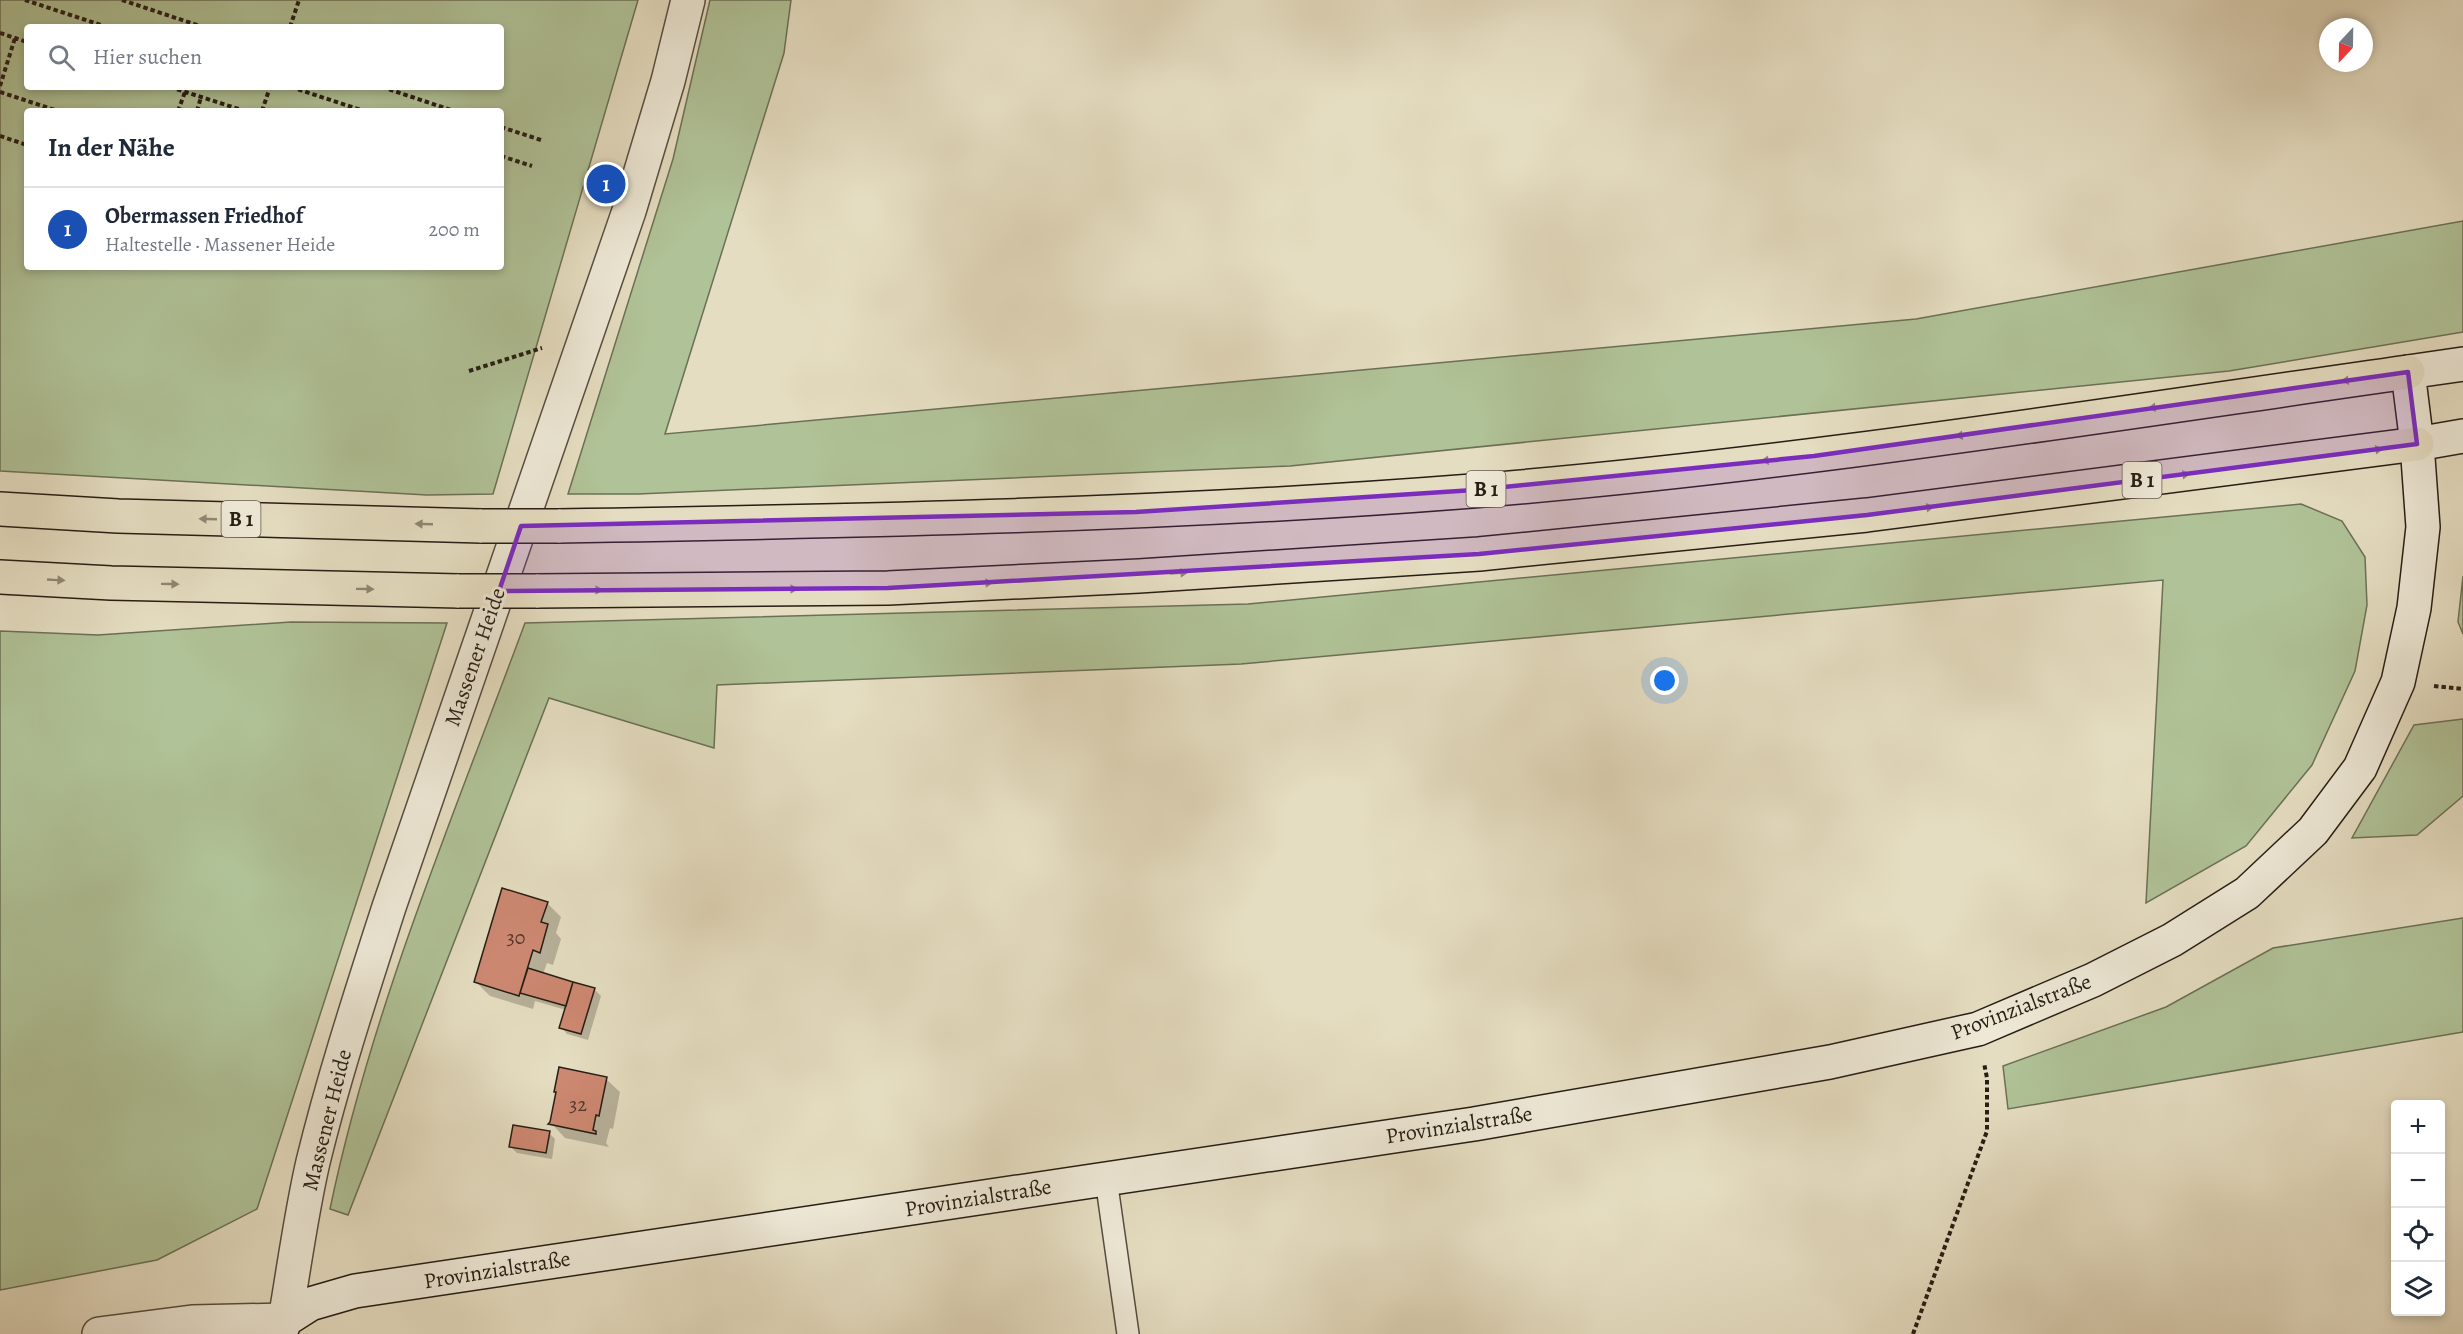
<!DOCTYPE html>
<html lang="de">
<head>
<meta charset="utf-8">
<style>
	:root { --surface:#fff; --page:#f6f6f7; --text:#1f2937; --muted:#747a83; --line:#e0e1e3; --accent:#1a73e8 }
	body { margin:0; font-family:Alegreya,serif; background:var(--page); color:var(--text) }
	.controls { position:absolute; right:18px; bottom:18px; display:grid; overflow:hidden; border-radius:6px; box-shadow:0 3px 9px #0003 }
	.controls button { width:54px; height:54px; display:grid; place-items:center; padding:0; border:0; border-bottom:2px solid var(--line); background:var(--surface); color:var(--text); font:30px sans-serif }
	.compass { position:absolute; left:2319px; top:18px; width:54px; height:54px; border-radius:50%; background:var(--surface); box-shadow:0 3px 9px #0003; rotate:202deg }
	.you { position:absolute; left:1665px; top:681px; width:21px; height:21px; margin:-15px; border:4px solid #fff; border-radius:50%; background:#1a73e8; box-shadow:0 0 0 9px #1a73e833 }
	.badge { display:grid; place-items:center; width:39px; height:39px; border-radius:50%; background:var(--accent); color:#fff; font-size:20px; font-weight:700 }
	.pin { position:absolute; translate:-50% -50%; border:3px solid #fff; box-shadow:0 2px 6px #0006 }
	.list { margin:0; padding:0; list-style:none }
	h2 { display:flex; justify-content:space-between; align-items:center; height:78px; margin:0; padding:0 24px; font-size:26px }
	h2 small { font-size:20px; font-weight:400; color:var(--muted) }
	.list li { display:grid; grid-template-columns:39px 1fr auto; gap:18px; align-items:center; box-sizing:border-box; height:84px; padding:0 24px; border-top:2px solid var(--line) }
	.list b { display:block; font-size:22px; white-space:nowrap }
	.list p { margin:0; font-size:20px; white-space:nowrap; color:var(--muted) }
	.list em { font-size:20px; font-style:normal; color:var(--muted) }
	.icon { flex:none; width:33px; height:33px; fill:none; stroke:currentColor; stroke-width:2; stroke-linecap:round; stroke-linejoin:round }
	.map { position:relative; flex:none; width:2463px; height:1334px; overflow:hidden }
	.search { position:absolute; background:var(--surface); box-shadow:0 3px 9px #0003; left:24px; top:24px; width:480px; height:66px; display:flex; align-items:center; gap:15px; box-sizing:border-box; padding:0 21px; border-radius:6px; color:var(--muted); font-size:22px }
	.panel { position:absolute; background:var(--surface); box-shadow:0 3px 9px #0003; left:24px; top:108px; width:480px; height:162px; border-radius:6px }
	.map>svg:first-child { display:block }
	.green { fill:#b0c297; stroke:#6b7056; stroke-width:1.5; fill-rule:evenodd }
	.shadow { fill:#0003 }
	.building { fill:#cd8871; stroke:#261d15; stroke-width:1.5 }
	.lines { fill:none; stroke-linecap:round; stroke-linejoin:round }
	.service-casing { stroke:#564d40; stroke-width:24 }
	.minor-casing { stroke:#564d40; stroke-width:36 }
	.tertiary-casing { stroke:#564d40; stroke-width:36 }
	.secondary-casing { stroke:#261d15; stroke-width:36 }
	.primary-casing { stroke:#261d15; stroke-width:36 }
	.path { stroke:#261d15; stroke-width:4; stroke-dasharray:4.5 3; stroke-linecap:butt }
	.service { stroke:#eee9d7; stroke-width:21 }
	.minor { stroke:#eee9d7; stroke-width:33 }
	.tertiary { stroke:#eee9d7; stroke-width:33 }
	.secondary { stroke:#eee9d7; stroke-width:33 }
	.primary { stroke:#e5ddc1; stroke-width:33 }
	.primary-bridge-casing { stroke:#261d15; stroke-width:36; stroke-linecap:butt }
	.primary-bridge { stroke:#e5ddc1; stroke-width:33 }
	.oneway { fill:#8f8774 }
	.marked { fill:#7b2cbf; fill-opacity:0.2; stroke:#7b2cbf; stroke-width:4.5; stroke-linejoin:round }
	.labels { text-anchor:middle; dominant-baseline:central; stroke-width:6; stroke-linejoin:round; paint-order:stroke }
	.number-label { font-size:20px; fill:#50382c }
	.shield { fill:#eee9d7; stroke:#625a4f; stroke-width:1.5 }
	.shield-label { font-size:21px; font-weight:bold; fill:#261d15 }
	.street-label { font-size:22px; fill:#261d15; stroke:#eee9d7 }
</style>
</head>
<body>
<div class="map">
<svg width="2463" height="1334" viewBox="0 0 2463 1334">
	<rect width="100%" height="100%" fill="#e5ddc1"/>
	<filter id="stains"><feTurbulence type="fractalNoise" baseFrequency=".00333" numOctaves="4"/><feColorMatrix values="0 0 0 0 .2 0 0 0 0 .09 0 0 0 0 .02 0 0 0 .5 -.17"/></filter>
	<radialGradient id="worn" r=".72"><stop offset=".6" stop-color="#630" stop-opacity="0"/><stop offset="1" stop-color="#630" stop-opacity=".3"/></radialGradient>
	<path class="green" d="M0,0H638L493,494L427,495L0,471ZM27,27H501V87H27ZM27,111H501V267H27Z
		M710,0H791L784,53L665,434L1916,319L2463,221V332L2229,371L1290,466L638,494H568L673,159Z
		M2301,504L2342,521L2365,557L2367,605L2355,671L2312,765L2246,846L2146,903L2163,580L1241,664L717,685L714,748L549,698L348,1215L330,1209C372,1007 454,815 525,623L1248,604Z
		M2463,576V634L2458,622Z
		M291,622L447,623L257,1209L157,1260L0,1290V631L98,635Z
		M2463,719V796L2417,835L2352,838L2414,725Z
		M2463,918V1032L2008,1109L2003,1066L2166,1007L2273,948Z"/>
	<path class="shadow" d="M547,903L561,917L556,933L561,939L553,965L547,963L543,974L594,989L601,996L588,1040L567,1034L561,1027L566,1010L535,1001L533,1009L490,996L476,982Z
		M606,1079L620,1092L613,1129L610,1128L606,1143L609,1147L565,1138L552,1124Z
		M549,1133L555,1139L552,1159L517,1153L510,1146Z"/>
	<path class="building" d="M502,888L548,902L541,922L548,924L540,953L533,950L519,996L474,982Z
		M528,968L573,982L566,1006L520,993Z
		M573,982L595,988L581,1034L559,1028Z
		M559,1067L607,1077L599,1116L596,1115L593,1130L596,1131V1134L548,1124L550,1122L556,1092H554Z
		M513,1125L550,1131L546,1153L509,1147Z"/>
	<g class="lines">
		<g class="service-casing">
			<path id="service" d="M1106,1179L1128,1334"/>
		</g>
		<g class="minor-casing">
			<path id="minor" d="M99,1334L192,1322L285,1320"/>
		</g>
		<g class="tertiary-casing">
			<path id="tertiary" d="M285,1320C294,1268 301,1214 313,1162C334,1076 362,991 389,907L629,211L668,81L688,0"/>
		</g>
		<g class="secondary-casing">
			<path id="secondary" d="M2417,444L2463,436
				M280,1334L285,1320L310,1304L355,1291L1474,1124L1830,1062L1978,1029L2093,980L2172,940L2247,893L2313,831L2360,768L2398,682L2414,608L2423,527L2417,444L2408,372L2463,364"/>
		</g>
		<g class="primary-casing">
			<path id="primary" d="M0,509L118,516L482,526
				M558,526C863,521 1168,515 1472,491C1786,466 2097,416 2408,372
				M0,577L111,583L459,591
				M536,591L888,588L1139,576L1479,554L1867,515L2417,444"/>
		</g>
		<path class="path" d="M25,0L107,27
			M122,0L203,27
			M290,27L299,0
			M0,33L27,42
			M0,86L15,38
			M170,87L245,111
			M291,87L364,111
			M382,87L454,111
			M0,92L58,111
			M178,111L185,92
			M197,111L201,97
			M262,111L270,87
			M501,127L541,140
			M0,136L27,145
			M501,156L532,166
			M469,371L542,348
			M2434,686L2463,689
			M1913,1334L1987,1131V1078L1984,1063"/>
		<use href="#service" class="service"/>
		<use href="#minor" class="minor"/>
		<use href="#tertiary" class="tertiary"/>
		<use href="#secondary" class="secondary"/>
		<use href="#primary" class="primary"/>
		<g class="primary-bridge-casing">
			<path id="primary-bridge" d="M482,526H558
				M459,591H536"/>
		</g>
		<use href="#primary-bridge" class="primary-bridge"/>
	</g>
	<defs><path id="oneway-solid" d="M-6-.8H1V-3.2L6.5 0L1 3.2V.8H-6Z" transform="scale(1.5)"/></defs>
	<g class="oneway">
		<use href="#oneway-solid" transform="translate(2350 380) rotate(172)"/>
		<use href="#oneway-solid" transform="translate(2157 407) rotate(172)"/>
		<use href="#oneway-solid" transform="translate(1964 435) rotate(172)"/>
		<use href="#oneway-solid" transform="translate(2374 450) rotate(-7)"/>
		<use href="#oneway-solid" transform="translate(1770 460) rotate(174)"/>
		<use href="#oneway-solid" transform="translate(2181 475) rotate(-7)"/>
		<use href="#oneway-solid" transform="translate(1925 508) rotate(-7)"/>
		<use href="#oneway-solid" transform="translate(208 519) rotate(-178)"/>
		<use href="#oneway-solid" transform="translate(424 524) rotate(-178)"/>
		<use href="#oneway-solid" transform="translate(1179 573) rotate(-4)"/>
		<use href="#oneway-solid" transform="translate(56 580) rotate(3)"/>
		<use href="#oneway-solid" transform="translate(984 583) rotate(-3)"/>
		<use href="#oneway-solid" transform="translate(170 584) rotate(1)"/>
		<use href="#oneway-solid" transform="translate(365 589) rotate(1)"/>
		<use href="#oneway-solid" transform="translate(789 589)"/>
		<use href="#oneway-solid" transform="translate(594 590)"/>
	</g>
	<path class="marked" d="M2408,372L2417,444L1867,515L1479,554L888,588L499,591L521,526L1136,512L1474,490L1814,456Z"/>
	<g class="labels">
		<g class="number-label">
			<text x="516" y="937">30</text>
			<text x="578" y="1104">32</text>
		</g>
		<g class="shield">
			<rect x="2122.5" y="462" width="39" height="36" rx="4.5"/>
			<rect x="1466.5" y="471" width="39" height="36" rx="4.5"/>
			<rect x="221.5" y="501" width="39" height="36" rx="4.5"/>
		</g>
		<g class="shield-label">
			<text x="2142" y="480">B 1</text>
			<text x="1486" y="489">B 1</text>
			<text x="241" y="519">B 1</text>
		</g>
		<g class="street-label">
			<text transform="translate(475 657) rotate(-71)">Massener Heide</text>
			<text transform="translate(2021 1007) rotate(-21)">Provinzialstraße</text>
			<text transform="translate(327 1120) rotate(-76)">Massener Heide</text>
			<text transform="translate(1459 1125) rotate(-9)">Provinzialstraße</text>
			<text transform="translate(978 1198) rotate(-9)">Provinzialstraße</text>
			<text transform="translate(497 1270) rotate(-9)">Provinzialstraße</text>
		</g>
	</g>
	<rect width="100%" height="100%" filter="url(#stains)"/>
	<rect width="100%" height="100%" fill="url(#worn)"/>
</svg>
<div class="controls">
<button>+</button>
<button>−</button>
<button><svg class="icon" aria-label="locate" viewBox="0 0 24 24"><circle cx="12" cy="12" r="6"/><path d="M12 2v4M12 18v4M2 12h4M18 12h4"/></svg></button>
<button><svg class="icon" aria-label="layers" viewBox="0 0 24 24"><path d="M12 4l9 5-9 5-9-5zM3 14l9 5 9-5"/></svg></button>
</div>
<svg class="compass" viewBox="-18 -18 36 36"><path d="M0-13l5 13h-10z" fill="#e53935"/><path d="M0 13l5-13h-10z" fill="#747a83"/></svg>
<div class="you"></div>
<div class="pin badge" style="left:606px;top:184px;background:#1a4fb4">1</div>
<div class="search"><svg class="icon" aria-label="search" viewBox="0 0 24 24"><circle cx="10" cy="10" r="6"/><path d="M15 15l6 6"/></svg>Hier suchen</div>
<section class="panel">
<h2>In der Nähe<small></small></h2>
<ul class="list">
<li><span class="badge" style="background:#1a4fb4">1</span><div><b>Obermassen Friedhof</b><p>Haltestelle · Massener Heide</p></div><em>200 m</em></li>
</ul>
</section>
</div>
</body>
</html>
